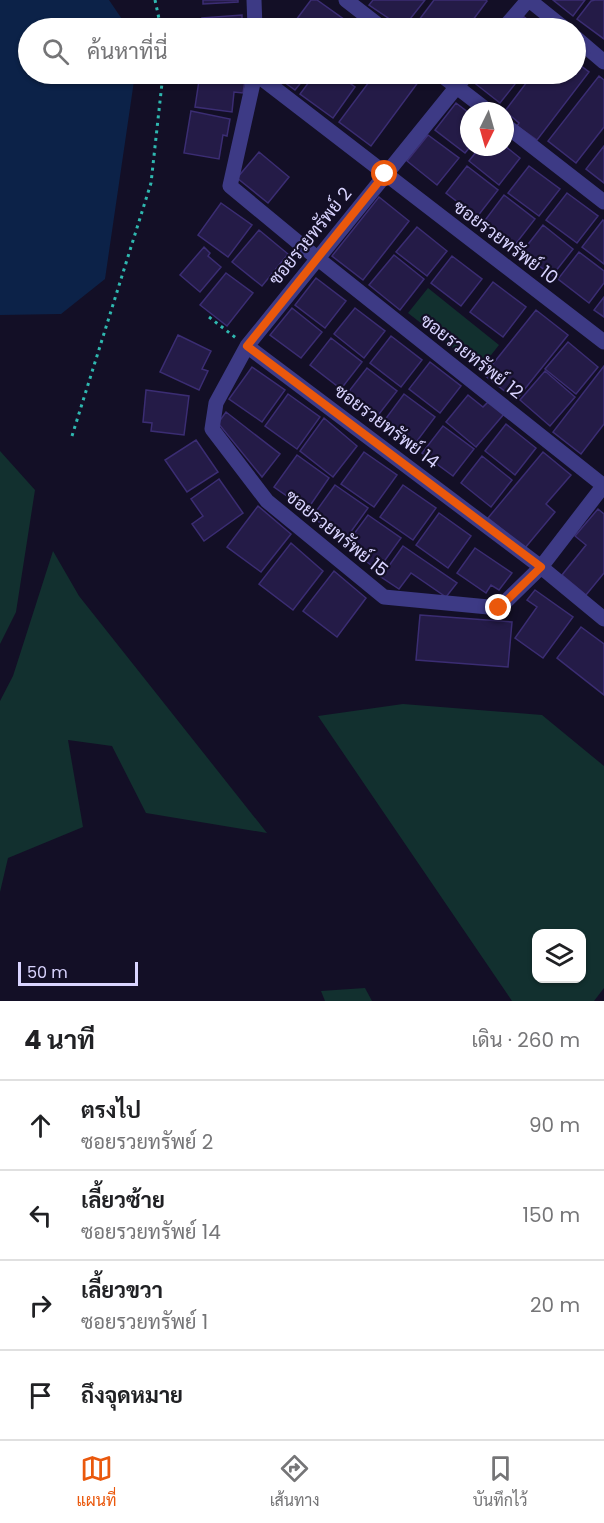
<!DOCTYPE html>
<html lang="th">
<head>
<meta charset="utf-8">
<style>
	:root { --surface:#fff; --page:#f6f6f6; --text:#202124; --muted:#757577; --line:#e0e0e0; --accent:#ea580c }
	body { margin:0; font-family:Poppins,Sarabun,sans-serif; background:var(--page); color:var(--text) }
	.controls { position:absolute; right:18px; bottom:18px; display:grid; overflow:hidden; border-radius:12px; box-shadow:0 2px 4px #0004 }
	.controls button { width:54px; height:54px; display:grid; place-items:center; padding:0; border:0; border-bottom:2px solid var(--line); background:var(--surface); color:var(--text); font:30px sans-serif }
	.compass { position:absolute; left:460px; top:102px; width:54px; height:54px; border-radius:50%; background:var(--surface); box-shadow:0 2px 4px #0004; rotate:185deg }
	.scale { position:absolute; left:18px; bottom:15px; width:120px; box-sizing:border-box; padding-left:6px; border:3px solid #d9d4ff; border-top:0; font-size:16px; line-height:21px; white-space:nowrap; color:#d9d4ff; -webkit-text-stroke:4px #130f26; paint-order:stroke }
	.stop { position:absolute; width:18px; height:18px; margin:-14px; border:4px solid #ea580c; border-radius:50%; background:#fff }
	.stop.end { background:#ea580c; border-color:#fff; box-shadow:0 2px 6px #0008 }
	.list { margin:0; padding:0; list-style:none }
	h2 { display:flex; justify-content:space-between; align-items:center; height:78px; margin:0; padding:0 24px; font-size:26px }
	h2 small { font-size:20px; font-weight:400; color:var(--muted) }
	.list li { display:grid; grid-template-columns:39px 1fr auto; gap:18px; align-items:center; box-sizing:border-box; height:90px; padding:0 24px; border-top:2px solid var(--line) }
	.list b { display:block; font-size:22px; white-space:nowrap }
	.list p { margin:0; font-size:20px; white-space:nowrap; color:var(--muted) }
	.list em { font-size:20px; font-style:normal; color:var(--muted) }
	.icon { flex:none; width:33px; height:33px; fill:none; stroke:currentColor; stroke-width:2; stroke-linecap:round; stroke-linejoin:round }
	.map { position:relative; flex:none; width:604px; height:1001px; overflow:hidden }
	.search { position:absolute; background:var(--surface); box-shadow:0 2px 4px #0004; left:18px; right:18px; top:18px; height:66px; display:flex; align-items:center; gap:15px; box-sizing:border-box; padding:0 21px; border-radius:33px; color:var(--muted); font-size:22px }
	.sheet { height:438px; background:var(--surface) }
	nav { display:flex; justify-content:space-around; align-items:center; box-sizing:border-box; height:84px; border-top:2px solid var(--line); background:var(--surface); font-size:16px; color:var(--muted) }
	nav a { display:grid; justify-items:center; gap:3px }
	nav .on { color:var(--accent) }
	.map>svg:first-child { display:block }
	.green { fill:#12302f; fill-rule:evenodd }
	.water { fill:#0c2248 }
	.building { fill:#241b47; stroke:#3b2d73; stroke-width:1.5 }
	.lines { fill:none; stroke-linecap:round; stroke-linejoin:round }
	.path { stroke:#2fb8b0; stroke-width:3; stroke-dasharray:3 4.5; stroke-linecap:butt }
	.minor { stroke:#3d3a85; stroke-width:15 }
	.route { stroke:#ea580c; stroke-width:8 }
	.labels { text-anchor:middle; dominant-baseline:central; stroke-width:4.5; stroke-linejoin:round; paint-order:stroke }
	.street-label { font-size:18px; fill:#d9d4ff; stroke:#130f26 }
</style>
</head>
<body>
<div class="map">
<svg width="604" height="1001" viewBox="0 0 604 1001">
	<rect width="100%" height="100%" fill="#130f26"/>
	<path class="green" d="M428,288L499,345L480,369L408,313Z
		M0,451L35,490L16,612L0,644Z
		M53,551L79,596L267,833L146,813L112,746L68,740L83,827L8,858L0,892V701L13,676Z
		M403,704L542,715L604,766V988L594,1001H512L318,716ZM536,934H582V978H536Z
		M365,988L372,1001H325L321,991Z"/>
	<path class="water" d="M0,0H109L128,28H28V74H135L105,279L61,314L0,315Z"/>
	<path class="building" d="M203,0H238V2L203,4Z
		M311,0H317L345,20L339,28H290Z
		M373,0H425L403,28L369,5Z
		M434,0H486L487,1L467,28H413Z
		M553,0H585L573,16Z
		M595,0H604V39L577,19L591,1Z
		M242,15V28H203L202,18Z
		M523,16L539,28H514Z
		M576,62L589,72L537,140L517,126L519,123L505,111L533,74H576Z
		M200,74H246L243,93L234,92L232,112L195,107Z
		M273,74H308L295,90Z
		M315,74H337L355,87L333,118L300,94Z
		M345,74H365L358,83Z
		M375,74H417L422,77L371,146L339,122Z
		M478,74H523L500,103L472,81Z
		M599,76L604,80V127L576,163L548,141Z
		M456,103L469,113L470,147L465,153L435,130Z
		M191,111L230,119L227,136L223,135L219,159L184,153Z
		M428,135L459,158L437,185L407,161Z
		M505,146L520,158L499,185L469,161L480,147Z
		M604,146V183L586,169Z
		M259,152L289,177L268,203L237,178Z
		M467,166L498,190L477,217L446,193Z
		M529,166L560,189L539,216L508,193Z
		M567,193L598,216L577,243L546,220Z
		M504,195L535,219L514,246L483,223Z
		M379,197L409,221L363,280L332,256Z
		M221,203L252,225L228,257L198,235Z
		M603,220L604,221V264L582,247Z
		M543,225L573,249L552,276L522,252Z
		M417,227L447,251L427,276L396,252Z
		M259,230L288,254L262,286L232,262Z
		M204,247L210,253L208,256L221,267L200,292L180,275Z
		M579,252L604,271V283L589,303L558,279Z
		M394,255L424,279L400,310L369,285Z
		M452,256L482,279L461,306L431,283Z
		M226,273L253,293L227,326L200,305Z
		M316,278L346,301L325,328L295,305Z
		M493,282L526,307L503,337L470,312Z
		M604,297V317L594,310Z
		M292,308L322,332L301,358L270,335Z
		M355,308L385,331L364,358L334,334Z
		M536,310L568,335L516,400L484,375Z
		M178,335L211,351L202,369L208,371L199,390L160,372Z
		M391,336L422,360L401,387L370,363Z
		M331,338L362,362L341,389L310,365Z
		M568,342L598,367L576,394L545,369Z
		M430,362L461,386L440,413L409,389Z
		M604,366V424L581,454L553,432Z
		M252,367L285,390L262,422L229,399Z
		M367,368L397,391L376,418L346,395Z
		M545,371L575,397L550,426L520,400Z
		M146,390L189,396L184,435L151,431L152,423L143,422Z
		M288,394L320,417L297,449L265,426Z
		M404,394L435,417L414,445L384,421Z
		M468,395L483,407L489,401L504,414L476,447L446,422Z
		M226,412L280,454L262,477L218,423Z
		M324,418L357,446L333,477L300,451Z
		M506,424L536,448L515,475L485,451Z
		M443,426L474,449L453,476L422,453Z
		M196,440L218,472L187,492L165,460Z
		M364,452L397,475L374,507L341,484Z
		M543,452L571,475L546,504L555,512L525,548L488,518Z
		M297,455L329,478L307,510L274,487Z
		M482,456L512,480L491,507L461,483Z
		M219,479L243,513L204,541L192,524L203,516L191,499Z
		M335,485L368,508L345,540L312,517Z
		M403,485L436,508L413,540L380,517Z
		M258,506L291,534L261,572L227,547Z
		M598,509L604,514V573L586,595L562,575L586,545L575,536Z
		M439,513L471,536L448,568L416,545Z
		M368,515L401,538L378,570L345,546Z
		M291,543L323,571L293,610L259,584Z
		M403,546L457,583L446,597L411,573L399,589L381,577Z
		M475,548L512,573L499,590L491,585L486,593L457,573Z
		M334,571L366,598L337,637L303,611Z
		M535,590L573,617L543,658L515,638L537,607L527,600Z
		M420,615L512,622L508,667L416,660Z
		M581,627L604,644V695L557,658Z"/>
	<g class="lines">
		<path class="path" d="M155,0L161,28
			M209,317L236,338
			M72,436L151,183L163,74"/>
		<path class="minor" d="M254,0L255,28
			M346,0L382,28
			M529,0L564,28
			M504,28L528,0
			M576,38L604,62
			M255,74L230,186L317,258L604,486
			M256,74L604,342
			M440,74L488,111
			M467,74L247,346L216,403L212,429L267,501L384,597L499,608L541,567L604,485
			M505,125L604,202
			M247,346L541,567L604,619"/>
	</g>
	<g class="lines">
		<path class="route" d="M385,174L247,346L541,567L499,608"/>
	</g>
	<g class="labels">
		<g class="street-label">
			<text transform="translate(310 236) rotate(-51)">ซอยรวยทรัพย์ 2</text>
			<text transform="translate(506 242) rotate(37)">ซอยรวยทรัพย์ 10</text>
			<text transform="translate(472 356) rotate(38)">ซอยรวยทรัพย์ 12</text>
			<text transform="translate(387 426) rotate(37)">ซอยรวยทรัพย์ 14</text>
			<text transform="translate(337 533) rotate(39)">ซอยรวยทรัพย์ 15</text>
		</g>
	</g>
</svg>
<div class="controls">
<button><svg class="icon" aria-label="layers" viewBox="0 0 24 24"><path d="M12 4l9 5-9 5-9-5zM3 14l9 5 9-5"/></svg></button>
</div>
<svg class="compass" viewBox="-18 -18 36 36"><path d="M0-13l5 13h-10z" fill="#e53935"/><path d="M0 13l5-13h-10z" fill="#757577"/></svg>
<div class="scale">50 m</div>
<div class="stop" style="left:385px;top:174px"></div>
<div class="stop end" style="left:499px;top:608px"></div>
<div class="search"><svg class="icon" aria-label="search" viewBox="0 0 24 24"><circle cx="10" cy="10" r="6"/><path d="M15 15l6 6"/></svg>ค้นหาที่นี่</div>
</div>
<section class="sheet">
<h2>4 นาที<small>เดิน · 260 m</small></h2>
<ul class="list">
<li><svg class="icon" aria-label="ahead" viewBox="0 0 24 24"><path d="M12 20V5M6 11l6-6 6 6"/></svg><div><b>ตรงไป</b><p>ซอยรวยทรัพย์ 2</p></div><em>90 m</em></li>
<li><svg class="icon" aria-label="left" viewBox="0 0 24 24"><path d="M17 20v-9H6M10 6l-5 5 5 5"/></svg><div><b>เลี้ยวซ้าย</b><p>ซอยรวยทรัพย์ 14</p></div><em>150 m</em></li>
<li><svg class="icon" aria-label="right" viewBox="0 0 24 24"><path d="M7 20v-9h11M14 6l5 5-5 5"/></svg><div><b>เลี้ยวขวา</b><p>ซอยรวยทรัพย์ 1</p></div><em>20 m</em></li>
<li><svg class="icon" aria-label="arrive" viewBox="0 0 24 24"><path d="M6 21V4h12l-3 4 3 4H6"/></svg><div><b>ถึงจุดหมาย</b></div></li>
</ul>
</section>
<nav>
<a class="on"><svg class="icon" aria-label="map" viewBox="0 0 24 24"><path d="M3 6l6-2 6 2 6-2v14l-6 2-6-2-6 2zM9 4v14M15 6v14"/></svg>แผนที่</a>
<a><svg class="icon" aria-label="directions" viewBox="0 0 24 24"><path d="M12 3l9 9-9 9-9-9zM9 14v-3h6M13 9l2 2-2 2"/></svg>เส้นทาง</a>
<a><svg class="icon" aria-label="saved" viewBox="0 0 24 24"><path d="M7 4h10v16l-5-4-5 4z"/></svg>บันทึกไว้</a>
</nav>
</body>
</html>
